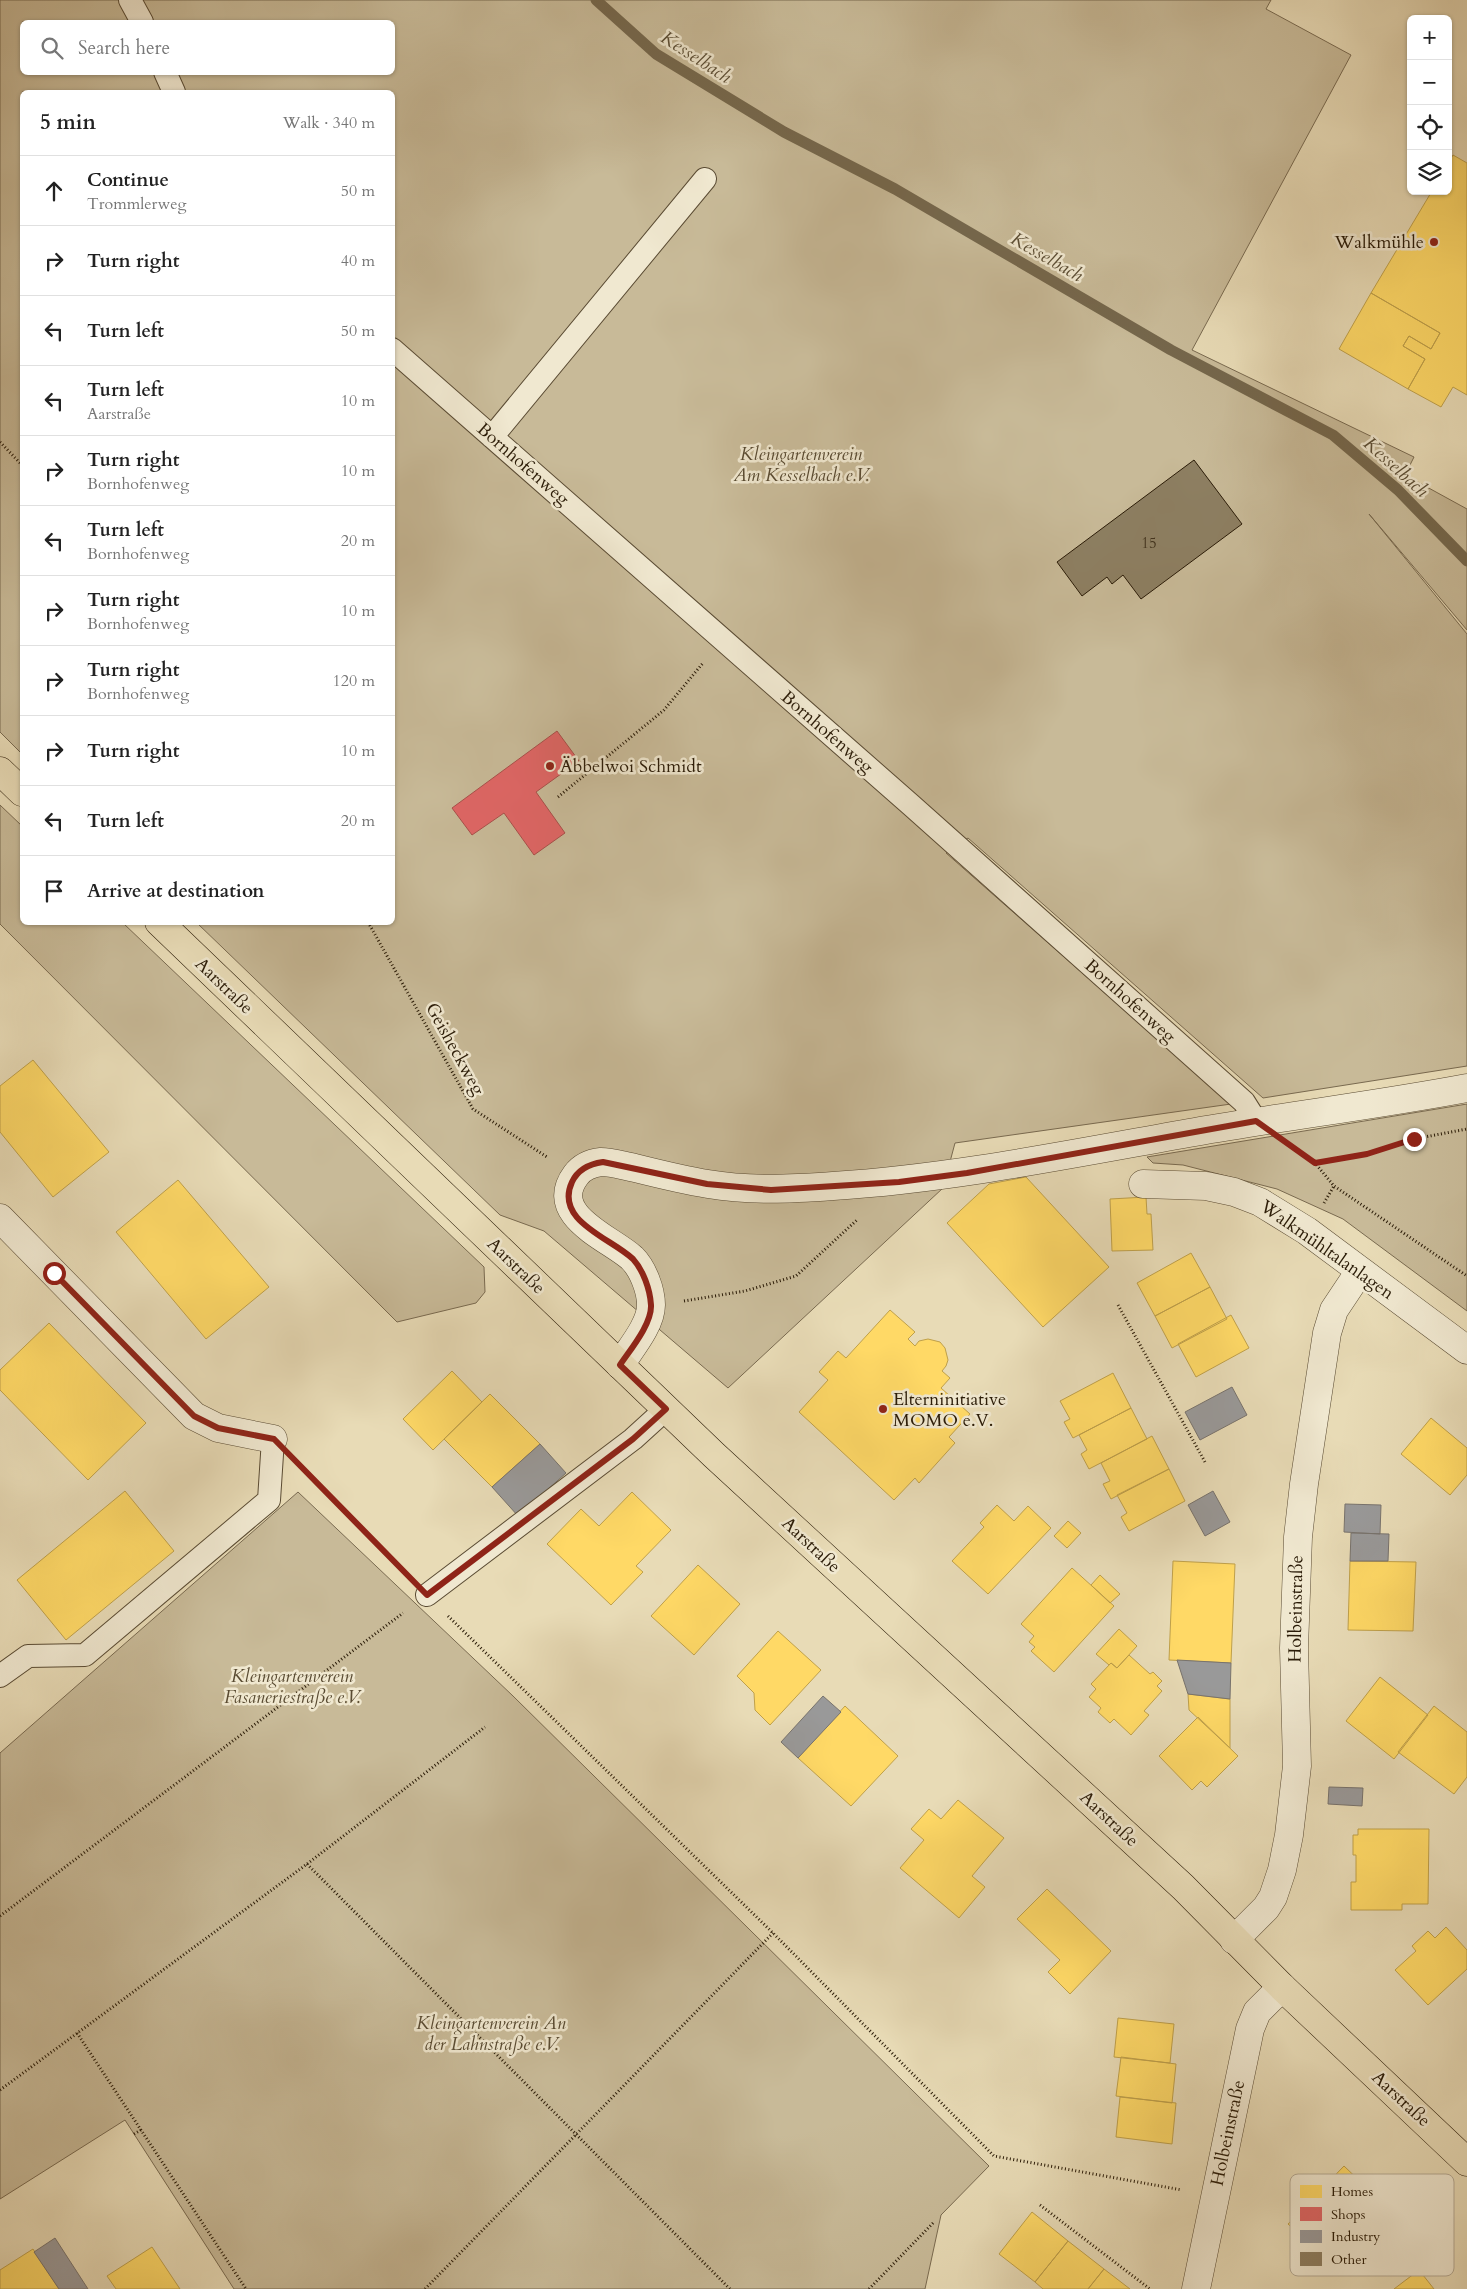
<!DOCTYPE html>
<html lang="en">
<head>
<meta charset="utf-8">
<style>
	:root { --surface:#fff; --page:#f6f6f6; --text:#222; --muted:#767676; --line:#e0e0e0 }
	body { margin:0; font-family:Cardo,serif; background:var(--page); color:var(--text) }
	.controls { position:absolute; right:15px; top:15px; display:grid; overflow:hidden; border-radius:8px; box-shadow:0 1px 4px #0004 }
	.controls button { width:45px; height:45px; display:grid; place-items:center; padding:0; border:0; border-bottom:1px solid var(--line); background:var(--surface); color:var(--text); font:25px sans-serif }
	.stop { position:absolute; width:15px; height:15px; margin:-11px; border:4px solid #8f2418; border-radius:50%; background:#fff }
	.stop.end { background:#8f2418; border-color:#fff; box-shadow:0 1px 5px #0008 }
	.list { margin:0; padding:0; list-style:none }
	h2 { display:flex; justify-content:space-between; align-items:center; height:65px; margin:0; padding:0 20px; font-size:21px }
	h2 small { font-size:16px; font-weight:400; color:var(--muted) }
	.list li { display:grid; grid-template-columns:32px 1fr auto; gap:15px; align-items:center; box-sizing:border-box; height:70px; padding:0 20px; border-top:1px solid var(--line) }
	.list b { display:block; font-size:19px; white-space:nowrap }
	.list p { margin:0; font-size:16px; white-space:nowrap; color:var(--muted) }
	.list em { font-size:16px; font-style:normal; color:var(--muted) }
	.icon { flex:none; width:28px; height:28px; fill:none; stroke:currentColor; stroke-width:2; stroke-linecap:round; stroke-linejoin:round }
	.map { position:relative; flex:none; width:1467px; height:2289px; overflow:hidden }
	.search { position:absolute; background:var(--surface); box-shadow:0 1px 4px #0004; left:20px; top:20px; width:375px; height:55px; display:flex; align-items:center; gap:12px; box-sizing:border-box; padding:0 18px; border-radius:8px; color:var(--muted); font-size:19px }
	.panel { position:absolute; background:var(--surface); box-shadow:0 1px 4px #0004; left:20px; top:90px; width:375px; height:835px; border-radius:8px }
	.map>svg:first-child { display:block }
	.green { fill:#c8ba98; stroke:#796a50; fill-rule:evenodd }
	.homes { fill:#ffd966; stroke:#bfa04a }
	.shops { fill:#e06666; stroke:#a9504a }
	.industry { fill:#999; stroke:#78736d }
	.lines { fill:none; stroke-linecap:round; stroke-linejoin:round }
	.stream { stroke:#75674c; stroke-width:11 }
	.building { fill:#8d7f62; stroke:#2a1b07 }
	.service-casing { stroke:#5a4b33; stroke-width:24 }
	.minor-casing { stroke:#5a4b33; stroke-width:29 }
	.primary-casing { stroke:#2a1b07; stroke-width:29 }
	.path { stroke:#2a1b07; stroke-width:3; stroke-dasharray:1 2.5; stroke-linecap:butt }
	.service { stroke:#f0e8d0; stroke-width:22 }
	.minor { stroke:#f0e8d0; stroke-width:28 }
	.primary { stroke:#e8dbb6; stroke-width:28 }
	.route { stroke:#8f2418; stroke-width:6 }
	.poi-dot { fill:#8f2418; stroke:#f0e8d0; stroke-width:2 }
	.labels { text-anchor:middle; dominant-baseline:central; stroke-width:5; stroke-linejoin:round; paint-order:stroke }
	.number-label { font-size:15px; fill:#43341e }
	.poi-label { font-size:18px; fill:#2a1b07; stroke:#f0e8d0; text-anchor:start }
	.park-label { font-size:18px; font-style:italic; fill:#594b32; stroke:#f0e8d0 }
	.street-label { font-size:18px; fill:#2a1b07; stroke:#f0e8d0 }
	.water-label { font-size:19px; font-style:italic; fill:#5c4e35; stroke:#f0e8d0 }
	.key { fill:#f0e8d0; stroke:#b5aa94; stroke-width:1 }
	.key-label { font-size:14px; fill:#2a1b07 }
</style>
</head>
<body>
<div class="map">
<svg width="1467" height="2289" viewBox="0 0 1467 2289">
	<rect width="100%" height="100%" fill="#e8dbb6"/>
	<filter id="stains"><feTurbulence type="fractalNoise" baseFrequency=".004" numOctaves="4"/><feColorMatrix values="0 0 0 0 .2 0 0 0 0 .09 0 0 0 0 .02 0 0 0 .5 -.17"/></filter>
	<radialGradient id="worn" r=".72"><stop offset=".6" stop-color="#630" stop-opacity="0"/><stop offset="1" stop-color="#630" stop-opacity=".3"/></radialGradient>
	<path class="green" d="M0,0H1271L1266,9L1351,55L1192,350L1414,457L1405,475L1467,509V630L1369,514L1467,634V1066L1263,1098L968,838L946,853L1231,1104L955,1143L943,1188L728,1388L544,1231L500,1215L197,923L392,922V92H22V754L0,732ZM22,22H392V72H22Z
		M0,805L22,826V922L123,923L484,1267L485,1292L476,1303L397,1322L0,924Z
		M1467,1104V1311L1343,1219L1277,1189L1183,1165L1153,1163L1147,1157Z
		M298,1492L513,1696L989,2166L941,2215L925,2289H234L125,2120L0,2199V1753Z"/>
	<path class="homes" d="M1453,155L1467,163V395L1453,387L1441,407L1408,389L1425,359L1403,346L1409,336L1431,349L1440,333L1371,293L1432,191H1448V163Z
		M1371,293L1440,333L1431,349L1409,336L1403,346L1425,359L1408,389L1339,349Z
		M33,1060L109,1152L53,1197L0,1132V1086Z
		M1026,1177L1109,1267L1043,1327L947,1223L989,1184Z
		M178,1180L269,1287L206,1339L116,1232Z
		M1146,1197L1147,1214H1151L1153,1250L1112,1251L1110,1199Z
		M1191,1253L1210,1287L1155,1316L1137,1283Z
		M1210,1287L1227,1319L1172,1348L1155,1316Z
		M890,1310L915,1332L908,1339L915,1346L919,1341L928,1339L940,1342L945,1348L948,1360L946,1366L942,1371L950,1378L941,1388L970,1414L949,1437L955,1443L919,1483L915,1478L894,1500L799,1412L828,1380L819,1372L838,1351L846,1358Z
		M1231,1315L1249,1348L1196,1377L1178,1344Z
		M49,1323L146,1423L88,1480L0,1390V1370Z
		M452,1371L482,1402L433,1450L403,1419Z
		M1113,1373L1131,1408L1073,1438L1064,1422L1070,1419L1060,1401Z
		M490,1394L540,1444L492,1487L444,1439Z
		M1131,1408L1147,1439L1089,1469L1081,1454L1087,1450L1079,1435Z
		M1431,1418L1467,1448V1475L1450,1495L1401,1454Z
		M1152,1436L1169,1469L1111,1499L1103,1484L1110,1481L1101,1463Z
		M1169,1469L1185,1501L1129,1531L1121,1517L1127,1513L1117,1495Z
		M125,1491L174,1551L66,1640L17,1580Z
		M632,1492L671,1530L636,1566L643,1572L611,1605L547,1544L581,1509L599,1526Z
		M997,1505L1014,1521L1028,1506L1051,1528L988,1594L952,1561L984,1527L980,1523Z
		M1068,1521L1081,1533L1067,1548L1054,1536Z
		M1173,1561L1235,1564L1231,1663L1169,1660Z
		M1350,1561L1416,1562L1413,1631L1348,1630Z
		M698,1565L740,1604L694,1655L651,1616Z
		M1072,1568L1114,1606L1054,1672L1031,1651L1035,1647L1029,1642L1034,1636L1021,1624Z
		M1100,1575L1120,1594L1110,1603L1091,1585Z
		M1119,1629L1137,1646L1117,1668L1111,1663L1109,1665L1096,1654Z
		M778,1631L821,1670L770,1725L755,1710L754,1693L737,1676Z
		M1129,1655L1150,1674L1153,1672L1162,1681L1157,1686L1162,1691L1144,1711L1149,1715L1131,1735L1114,1719L1110,1723L1098,1712L1101,1708L1089,1697L1096,1689L1091,1684L1111,1663L1117,1668Z
		M1380,1677L1428,1715L1394,1759L1346,1721Z
		M1188,1694L1230,1699V1748L1189,1710Z
		M845,1706L898,1756L851,1806L798,1758Z
		M1434,1706L1467,1732V1777L1454,1794L1398,1752Z
		M1198,1717L1238,1756L1207,1787L1201,1781L1192,1790L1159,1756Z
		M958,1800L1004,1838L972,1876L985,1887L959,1918L900,1868L924,1840L911,1829L929,1809L941,1819Z
		M1358,1829H1429L1428,1904H1402V1910H1351V1882H1356V1855H1353V1835H1358Z
		M1047,1889L1111,1951L1070,1994L1048,1972L1060,1960L1017,1919Z
		M1446,1927L1467,1950V1969L1428,2005L1395,1970L1416,1951L1412,1946L1428,1931L1435,1938Z
		M1118,2018L1174,2024L1170,2063L1114,2057Z
		M1121,2057L1176,2064L1172,2103L1116,2096Z
		M1120,2097L1176,2103L1172,2144L1116,2137Z
		M1344,2166L1388,2208L1332,2266L1288,2224Z
		M1032,2212L1068,2241L1035,2282L999,2254Z
		M1068,2241L1104,2269L1088,2289H1043L1035,2282Z
		M152,2247L180,2289H116L107,2276Z
		M33,2249L59,2289H0V2270Z
		M1104,2269L1130,2289H1088Z
		M1419,2270L1434,2289H1394Z"/>
	<path class="shops" d="M557,731L579,761L536,792L565,833L534,855L504,813L472,835L452,808Z"/>
	<path class="industry" d="M1232,1387L1247,1415L1200,1440L1185,1412Z
		M540,1444L566,1473L518,1516L492,1487Z
		M1213,1491L1230,1522L1205,1536L1188,1505Z
		M1345,1504L1381,1505L1380,1534L1344,1532Z
		M1351,1533L1389,1534L1388,1561H1350Z
		M1177,1660L1231,1663L1230,1699L1188,1694Z
		M823,1696L841,1712L798,1758L781,1742Z
		M1329,1787L1363,1788L1362,1806L1328,1804Z
		M55,2238L88,2289H59L34,2252Z"/>
	<g class="lines">
		<path class="stream" d="M596,0L656,54L784,132L895,189L1171,350L1333,435L1398,490L1467,561"/>
	</g>
	<path class="building" d="M1194,460L1242,524L1141,599L1123,575L1112,584L1107,577L1082,596L1057,562Z"/>
	<g class="lines">
		<g class="service-casing">
			<path id="service" d="M130,0L142,22
				M165,72L174,92
				M392,349L911,805L1244,1102L1256,1121
				M492,437L705,179
				M427,1595L633,1439L666,1409
				M0,1676L28,1656L85,1655L269,1500L273,1439"/>
		</g>
		<g class="minor-casing">
			<path id="minor" d="M1143,1184L1206,1186L1234,1192L1260,1202L1307,1231L1467,1350
				M0,1218L194,1416L218,1428L273,1439
				M620,1365C630,1349 651,1325 651,1305C651,1290 643,1269 632,1258C610,1238 546,1215 576,1175C582,1167 592,1163 601,1162C612,1162 624,1166 635,1168C659,1174 683,1180 708,1184C750,1191 791,1189 833,1186C956,1178 1075,1153 1195,1132C1286,1116 1377,1105 1467,1088
				M1234,1940L1266,1908L1273,1897L1282,1870L1289,1835L1297,1766L1294,1648L1298,1537L1304,1484L1327,1333L1334,1310L1360,1271
				M1196,2289L1250,2029L1257,2012L1282,1987"/>
		</g>
		<g class="primary-casing">
			<path id="primary" d="M0,771L22,792
				M159,922L714,1455L1183,1887L1282,1987L1467,2162"/>
		</g>
		<path class="path" d="M0,442L22,465
			M558,797L664,710L703,663
			M368,922L473,1109L547,1157
			M1297,1150L1315,1163L1334,1186L1467,1276
			M1315,1163L1367,1154L1414,1139L1467,1129
			M1324,1203L1334,1186
			M684,1301L745,1291L796,1276L858,1219
			M1118,1305L1205,1462
			M303,1468L405,1572
			M448,1616L773,1933L994,2156L1182,2190
			M307,1864L730,2289
			M0,1916L403,1613
			M77,2033L246,2289
			M0,2090L307,1864L485,1727
			M134,2134L141,2130
			M1040,2205L1150,2289
			M425,2289L773,1933
			M869,2289L934,2222"/>
		<use href="#service" class="service"/>
		<use href="#minor" class="minor"/>
		<use href="#primary" class="primary"/>
	</g>
	<g class="lines">
		<path class="route" d="M54,1273L194,1416L218,1428L274,1439L427,1595L633,1439L666,1409L620,1365C630,1350 652,1324 651,1305C650,1289 643,1270 633,1259C611,1238 554,1221 572,1182C578,1169 589,1164 603,1162L707,1184L771,1190L899,1182L967,1173L1256,1121L1315,1163L1367,1154L1414,1139"/>
	</g>
	<g class="poi-dot">
		<circle cx="1434" cy="242" r="5"/>
		<circle cx="550" cy="766" r="5"/>
		<circle cx="883" cy="1409" r="5"/>
	</g>
	<g class="labels">
		<g class="number-label">
			<text x="1149" y="543">15</text>
		</g>
		<g class="poi-label">
			<text x="1424" y="242" text-anchor="end">Walkmühle</text>
			<text x="560" y="766">Äbbelwoi Schmidt</text>
			<text x="893" y="1399">Elterninitiative<tspan x="893" dy="21">MOMO e.V.</tspan></text>
		</g>
		<g class="park-label">
			<text x="801" y="454">Kleingartenverein<tspan x="801" dy="21">Am Kesselbach e.V.</tspan></text>
			<text x="292" y="1676">Kleingartenverein<tspan x="292" dy="21">Fasaneriestraße e.V.</tspan></text>
			<text x="491" y="2023">Kleingartenverein An<tspan x="491" dy="21">der Lahnstraße e.V.</tspan></text>
		</g>
		<g class="street-label">
			<text transform="translate(523 464) rotate(41)">Bornhofenweg</text>
			<text transform="translate(827 732) rotate(41)">Bornhofenweg</text>
			<text transform="translate(224 986) rotate(44)">Aarstraße</text>
			<text transform="translate(1130 1001) rotate(42)">Bornhofenweg</text>
			<text transform="translate(455 1049) rotate(61)">Geisheckweg</text>
			<text transform="translate(1327 1250) rotate(35)">Walkmühltalanlagen</text>
			<text transform="translate(516 1266) rotate(44)">Aarstraße</text>
			<text transform="translate(811 1545) rotate(43)">Aarstraße</text>
			<text transform="translate(1296 1609) rotate(-89)">Holbeinstraße</text>
			<text transform="translate(1109 1819) rotate(43)">Aarstraße</text>
			<text transform="translate(1401 2099) rotate(43)">Aarstraße</text>
			<text transform="translate(1228 2133) rotate(-78)">Holbeinstraße</text>
		</g>
		<g class="water-label">
			<text transform="translate(696 57) rotate(33)">Kesselbach</text>
			<text transform="translate(1047 257) rotate(30)">Kesselbach</text>
			<text transform="translate(1396 467) rotate(42)">Kesselbach</text>
		</g>
	</g>
	<rect x="1290" y="2174" width="164" height="102" rx="8" class="key"/>
	<rect x="1300" y="2185" width="22" height="13" fill="#ffd966"/>
	<rect x="1300" y="2207" width="22" height="14" fill="#e06666"/>
	<rect x="1300" y="2230" width="22" height="13" fill="#999"/>
	<rect x="1300" y="2252" width="22" height="14" fill="#8d7f62"/>
	<g class="key-label">
		<text x="1331" y="2196">Homes</text>
		<text x="1331" y="2219">Shops</text>
		<text x="1331" y="2241">Industry</text>
		<text x="1331" y="2264">Other</text>
	</g>
	<rect width="100%" height="100%" filter="url(#stains)"/>
	<rect width="100%" height="100%" fill="url(#worn)"/>
</svg>
<div class="controls">
<button>+</button>
<button>−</button>
<button><svg class="icon" aria-label="locate" viewBox="0 0 24 24"><circle cx="12" cy="12" r="6"/><path d="M12 2v4M12 18v4M2 12h4M18 12h4"/></svg></button>
<button><svg class="icon" aria-label="layers" viewBox="0 0 24 24"><path d="M12 4l9 5-9 5-9-5zM3 14l9 5 9-5"/></svg></button>
</div>
<div class="stop" style="left:54px;top:1273px"></div>
<div class="stop end" style="left:1414px;top:1139px"></div>
<div class="search"><svg class="icon" aria-label="search" viewBox="0 0 24 24"><circle cx="10" cy="10" r="6"/><path d="M15 15l6 6"/></svg>Search here</div>
<section class="panel">
<h2>5 min<small>Walk · 340 m</small></h2>
<ul class="list">
<li><svg class="icon" aria-label="ahead" viewBox="0 0 24 24"><path d="M12 20V5M6 11l6-6 6 6"/></svg><div><b>Continue</b><p>Trommlerweg</p></div><em>50 m</em></li>
<li><svg class="icon" aria-label="right" viewBox="0 0 24 24"><path d="M7 20v-9h11M14 6l5 5-5 5"/></svg><div><b>Turn right</b></div><em>40 m</em></li>
<li><svg class="icon" aria-label="left" viewBox="0 0 24 24"><path d="M17 20v-9H6M10 6l-5 5 5 5"/></svg><div><b>Turn left</b></div><em>50 m</em></li>
<li><svg class="icon" aria-label="left" viewBox="0 0 24 24"><path d="M17 20v-9H6M10 6l-5 5 5 5"/></svg><div><b>Turn left</b><p>Aarstraße</p></div><em>10 m</em></li>
<li><svg class="icon" aria-label="right" viewBox="0 0 24 24"><path d="M7 20v-9h11M14 6l5 5-5 5"/></svg><div><b>Turn right</b><p>Bornhofenweg</p></div><em>10 m</em></li>
<li><svg class="icon" aria-label="left" viewBox="0 0 24 24"><path d="M17 20v-9H6M10 6l-5 5 5 5"/></svg><div><b>Turn left</b><p>Bornhofenweg</p></div><em>20 m</em></li>
<li><svg class="icon" aria-label="right" viewBox="0 0 24 24"><path d="M7 20v-9h11M14 6l5 5-5 5"/></svg><div><b>Turn right</b><p>Bornhofenweg</p></div><em>10 m</em></li>
<li><svg class="icon" aria-label="right" viewBox="0 0 24 24"><path d="M7 20v-9h11M14 6l5 5-5 5"/></svg><div><b>Turn right</b><p>Bornhofenweg</p></div><em>120 m</em></li>
<li><svg class="icon" aria-label="right" viewBox="0 0 24 24"><path d="M7 20v-9h11M14 6l5 5-5 5"/></svg><div><b>Turn right</b></div><em>10 m</em></li>
<li><svg class="icon" aria-label="left" viewBox="0 0 24 24"><path d="M17 20v-9H6M10 6l-5 5 5 5"/></svg><div><b>Turn left</b></div><em>20 m</em></li>
<li><svg class="icon" aria-label="arrive" viewBox="0 0 24 24"><path d="M6 21V4h12l-3 4 3 4H6"/></svg><div><b>Arrive at destination</b></div></li>
</ul>
</section>
</div>
</body>
</html>
